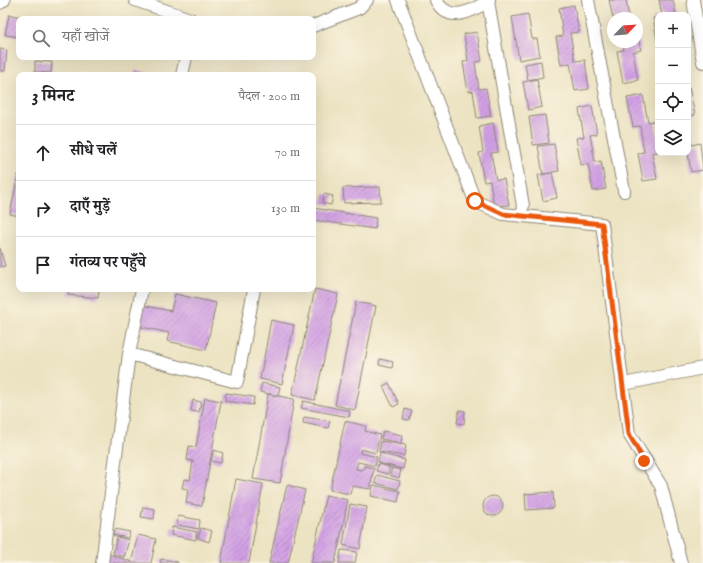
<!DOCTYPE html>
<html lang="hi">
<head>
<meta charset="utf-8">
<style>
  body { margin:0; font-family:"IM FELL English","Noto Serif Devanagari",serif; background:#f2f2f2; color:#202124 }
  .controls { position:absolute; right:12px; top:12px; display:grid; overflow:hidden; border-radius:8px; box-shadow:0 4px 16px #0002 }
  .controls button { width:36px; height:36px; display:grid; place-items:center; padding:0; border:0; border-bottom:1px solid #e0e0e0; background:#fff; color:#202124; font:20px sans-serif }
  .compass { position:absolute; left:607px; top:12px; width:36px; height:36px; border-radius:50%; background:#fff; box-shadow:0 4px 16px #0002; rotate:65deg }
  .stop { position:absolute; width:12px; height:12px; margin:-9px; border:3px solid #ea580c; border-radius:50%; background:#fff }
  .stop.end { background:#ea580c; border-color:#fff; box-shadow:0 1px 4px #0008 }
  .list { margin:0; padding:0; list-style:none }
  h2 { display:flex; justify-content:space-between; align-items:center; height:52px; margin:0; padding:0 16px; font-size:17px }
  h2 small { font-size:13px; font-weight:400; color:#757577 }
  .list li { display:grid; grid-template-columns:26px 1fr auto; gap:12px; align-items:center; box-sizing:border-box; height:56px; padding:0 16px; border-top:1px solid #e0e0e0 }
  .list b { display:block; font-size:15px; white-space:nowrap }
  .list em { font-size:13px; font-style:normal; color:#757577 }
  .icon { flex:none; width:22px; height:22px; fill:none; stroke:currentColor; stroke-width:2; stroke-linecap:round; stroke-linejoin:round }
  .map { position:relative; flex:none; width:703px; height:563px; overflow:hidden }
  .search { position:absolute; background:#fff; box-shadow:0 4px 16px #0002; left:16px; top:16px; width:300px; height:44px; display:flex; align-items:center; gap:10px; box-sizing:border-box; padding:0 14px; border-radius:8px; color:#757577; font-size:15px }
  .panel { position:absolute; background:#fff; box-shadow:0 4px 16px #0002; left:16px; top:72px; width:300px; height:220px; border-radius:8px }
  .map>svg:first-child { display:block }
  .building { fill:url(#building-hatch) }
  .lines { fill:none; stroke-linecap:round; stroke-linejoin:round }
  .minor-casing { stroke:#8c8776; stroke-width:14 }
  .minor { stroke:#fff; stroke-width:12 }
  .route { stroke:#ea580c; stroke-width:5 }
</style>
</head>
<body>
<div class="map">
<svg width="703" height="563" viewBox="0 0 703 563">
  <defs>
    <pattern id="building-hatch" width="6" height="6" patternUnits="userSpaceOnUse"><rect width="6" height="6" fill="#d2a0e5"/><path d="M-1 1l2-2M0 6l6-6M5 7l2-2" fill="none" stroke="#ab83ba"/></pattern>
  </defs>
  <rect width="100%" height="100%" fill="#fcf5e5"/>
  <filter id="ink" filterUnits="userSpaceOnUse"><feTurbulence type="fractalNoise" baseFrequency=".025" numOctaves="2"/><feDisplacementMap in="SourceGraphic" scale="8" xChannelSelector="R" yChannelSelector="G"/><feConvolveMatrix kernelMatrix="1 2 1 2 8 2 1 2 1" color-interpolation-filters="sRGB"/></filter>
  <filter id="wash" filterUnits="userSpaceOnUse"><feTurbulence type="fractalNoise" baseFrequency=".012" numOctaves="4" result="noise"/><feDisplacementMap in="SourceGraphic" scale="16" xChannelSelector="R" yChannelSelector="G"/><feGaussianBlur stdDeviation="0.9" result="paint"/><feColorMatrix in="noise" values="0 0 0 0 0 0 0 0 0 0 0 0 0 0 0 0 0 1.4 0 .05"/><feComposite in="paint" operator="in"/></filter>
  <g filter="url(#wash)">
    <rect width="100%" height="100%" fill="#ece3c2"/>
    <g id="blocks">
      <path class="building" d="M609,0H626L629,18H613Z
        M659,0H673L676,14L662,15Z
        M574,5L579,32L570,33L575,61L585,60L589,89L575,91L570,63L561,65L556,37L563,36L559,8Z
        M528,14L532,39H537L540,56L519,60L512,17Z
        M9,15L31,18L19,19V37L5,35Z
        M658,17V39L657,40L653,18Z
        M477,32L482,61L475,62L479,89L486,88L491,116L477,118L473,91L468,92L463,62L468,61L464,34Z
        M637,33L641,50L633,52L638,80L623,83L617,51L624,50L623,42H637Z
        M0,49L7,50L5,71H0Z
        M35,61L52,62L51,73L35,72Z
        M541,61L543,77L528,80L525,64Z
        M135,70L154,74L153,75H135Z
        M537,79L542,107L528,110L523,82Z
        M689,87L695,115L688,116V88Z
        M643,95L648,122L655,121L658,139V152L652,153L657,179L643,181L638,153L644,152L640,126L633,127L627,98Z
        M592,106L597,134L590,135L595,162L601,161L606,189L593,191L588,164L581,165L576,138L584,137L579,109Z
        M545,115L549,143L533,145L529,117Z
        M493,123L498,152L491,153L496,180L504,179L509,205L494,207L490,181L484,182L479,153L483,152L479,126Z
        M688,128L692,145L700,143L703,170L691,172L688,153Z
        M554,144L559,171L552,172L557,198L543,201L538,175L551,173L543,174L538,146Z
        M18,175H19V216L10,214Z
        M380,187L381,202L344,203L343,188Z
        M324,194L333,196L331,205L322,203Z
        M313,208L376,218L375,229L313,220Z
        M0,248L5,266L0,267Z
        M69,289L99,290L98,298L68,295Z
        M315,289L338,294L315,400L292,395Z
        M175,294L216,303L206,350L167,341L169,333L137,326L142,305L171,311Z
        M356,302L376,306L355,410L335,405Z
        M271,320L294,325L282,384L260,379Z
        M380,359L393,362L392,368L379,365Z
        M262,383L280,387L278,396L260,392Z
        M389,383L399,404L393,407L383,386Z
        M226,393L254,397L253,405L225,401Z
        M268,394L294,399L280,483L253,479Z
        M205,398L221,401L202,506L186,503L188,489L182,488L184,479L190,480L193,461L187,460L189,446L196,447Z
        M193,400L201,402L199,412L191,411Z
        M303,401L350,411L349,417L301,408Z
        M405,409L412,411L409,420L403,419Z
        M459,410L465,411L464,424L457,423Z
        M304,417L330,421L328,428L303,423Z
        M345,421L366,426L365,431L380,435L376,453L361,449L360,453L377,457L375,466L358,462L356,469L363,470L364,466L374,468L370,489L352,486L350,494L330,490Z
        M383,431L402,435L401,443L381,439Z
        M381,441L406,445L404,456L379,452Z
        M214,450L223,453L221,463L211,461Z
        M380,453L405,460L403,469L378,463Z
        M378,464L390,467L388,474L376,471Z
        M392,468L401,470L399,478L390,475Z
        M377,475L400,481L398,489L375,483Z
        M236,479L263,484L249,563H221Z
        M287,485L305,490L288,563H269Z
        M373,485L400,491L398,502L371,496Z
        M553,492L554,508L526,510L525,494Z
        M326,495L348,500L335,563H311Z
        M483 506a10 10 0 1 1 20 0a10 10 0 1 1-20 0Z
        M350,504L367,507L360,549L343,545Z
        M143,507L155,509L154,519L141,517Z
        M178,516L200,520L199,529L177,525Z
        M172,527L197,532L196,540L171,535Z
        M201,528L212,531L209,542L198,538Z
        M115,529L130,532L128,538L113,535Z
        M138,535L156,539L151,563H131Z
        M117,537L129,540L124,557L113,554Z
        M341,550L357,552L355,563H339Z
        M105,553L130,561V563H102Z
        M161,559L178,562V563H160Z"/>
    </g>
  </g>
  <g filter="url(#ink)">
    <use href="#blocks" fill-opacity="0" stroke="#8c8776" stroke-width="1"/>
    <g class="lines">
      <g class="minor-casing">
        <path id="minor" d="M135,0L190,19
          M398,0L475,201L503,214L602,224L629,434L661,486L681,563
          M436,0C448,24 472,12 489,0
          M588,0L624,191
          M693,0L703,62
          M488,1L523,206
          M0,3L4,0
          M313,26L359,8L367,0
          M182,75L186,57
          M129,354L237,382L254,289
          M624,384L703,368
          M102,563L129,354L142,289"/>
      </g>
      <use href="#minor" class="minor"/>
    </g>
  </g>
  <g class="lines" filter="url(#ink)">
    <path class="route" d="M475,201L503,214L602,224L629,434L644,461"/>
  </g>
</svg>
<div class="controls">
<button>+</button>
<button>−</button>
<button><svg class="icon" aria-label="locate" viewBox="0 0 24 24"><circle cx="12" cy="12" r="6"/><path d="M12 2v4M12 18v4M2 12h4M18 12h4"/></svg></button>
<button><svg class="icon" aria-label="layers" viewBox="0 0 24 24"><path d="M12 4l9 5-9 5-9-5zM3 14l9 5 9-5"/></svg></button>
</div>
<svg class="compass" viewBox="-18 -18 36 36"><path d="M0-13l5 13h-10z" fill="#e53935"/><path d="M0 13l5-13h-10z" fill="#757577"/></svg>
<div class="stop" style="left:475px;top:201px"></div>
<div class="stop end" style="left:644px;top:461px"></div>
<div class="search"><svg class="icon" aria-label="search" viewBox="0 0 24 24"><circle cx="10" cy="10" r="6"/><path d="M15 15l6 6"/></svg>यहाँ खोजें</div>
<section class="panel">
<h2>3 मिनट<small>पैदल · 200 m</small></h2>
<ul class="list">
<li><svg class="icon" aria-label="ahead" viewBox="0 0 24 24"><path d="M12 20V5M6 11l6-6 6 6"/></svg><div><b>सीधे चलें</b></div><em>70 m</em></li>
<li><svg class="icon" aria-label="right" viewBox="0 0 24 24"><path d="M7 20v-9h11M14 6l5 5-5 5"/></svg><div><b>दाएँ मुड़ें</b></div><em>130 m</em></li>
<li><svg class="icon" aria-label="arrive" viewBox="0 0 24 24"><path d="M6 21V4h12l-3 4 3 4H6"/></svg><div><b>गंतव्य पर पहुँचे</b></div></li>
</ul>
</section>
</div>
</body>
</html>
